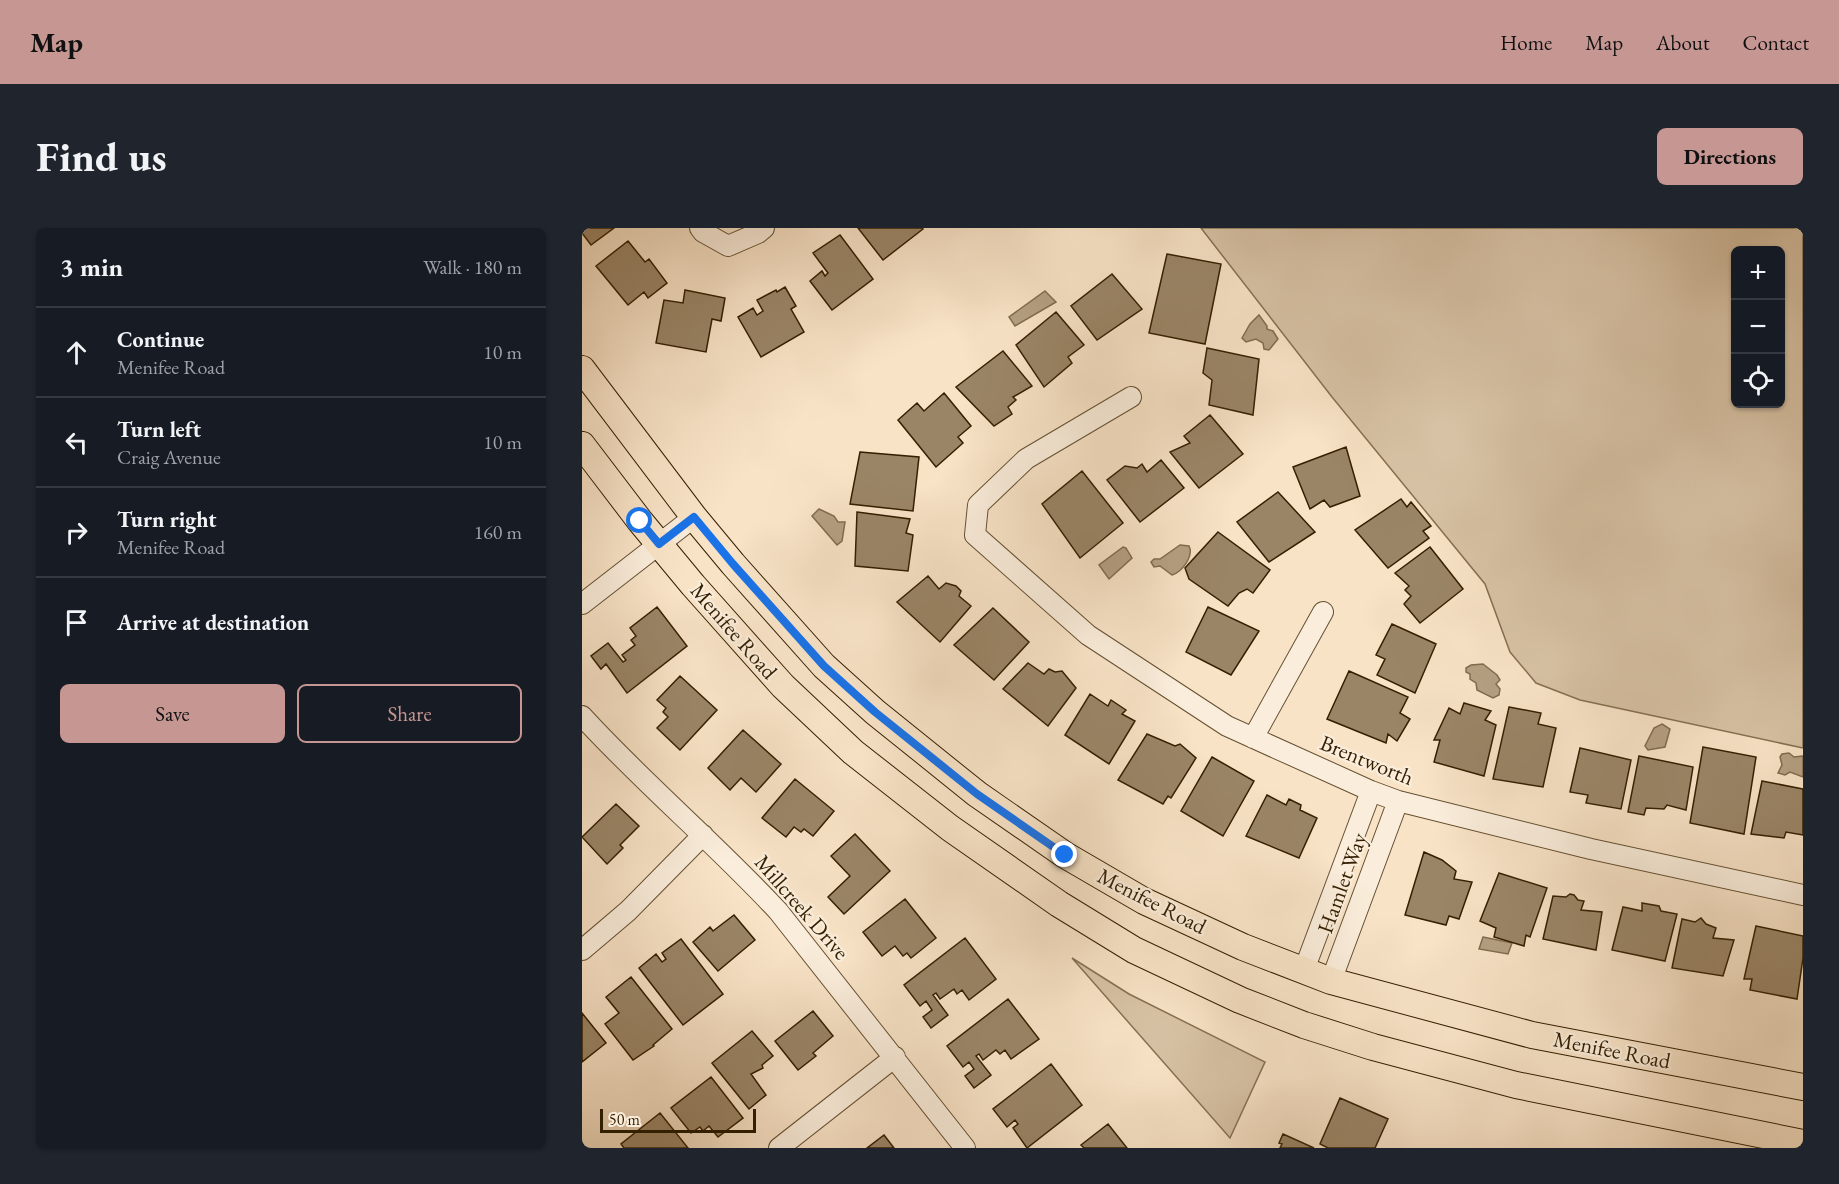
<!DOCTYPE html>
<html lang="en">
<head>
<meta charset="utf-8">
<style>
  body { margin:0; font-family:"EB Garamond",serif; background:#20242c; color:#f1f3f6 }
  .controls { position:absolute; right:18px; top:18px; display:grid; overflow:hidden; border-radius:9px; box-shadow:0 2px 4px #0004 }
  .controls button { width:54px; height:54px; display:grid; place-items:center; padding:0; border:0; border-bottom:2px solid #363941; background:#171b24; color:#f1f3f6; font:30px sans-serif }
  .scale { position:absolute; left:18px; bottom:15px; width:156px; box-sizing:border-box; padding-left:6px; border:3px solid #341f00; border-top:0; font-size:16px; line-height:21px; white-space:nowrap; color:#341f00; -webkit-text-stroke:4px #faeddb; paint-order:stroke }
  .stop { position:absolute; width:18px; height:18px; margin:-14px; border:4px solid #1a73e8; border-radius:50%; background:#fff }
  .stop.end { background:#1a73e8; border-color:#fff; box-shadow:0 2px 6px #0008 }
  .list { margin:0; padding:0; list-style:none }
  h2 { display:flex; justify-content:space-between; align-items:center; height:78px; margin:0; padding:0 24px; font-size:26px }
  h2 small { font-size:20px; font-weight:400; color:#9ea1a6 }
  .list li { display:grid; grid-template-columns:39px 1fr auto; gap:18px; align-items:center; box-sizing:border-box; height:90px; padding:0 24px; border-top:2px solid #363941 }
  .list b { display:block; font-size:22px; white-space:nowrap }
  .list p { margin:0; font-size:20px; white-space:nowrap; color:#9ea1a6 }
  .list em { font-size:20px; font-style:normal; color:#9ea1a6 }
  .actions { display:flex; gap:12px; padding:18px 24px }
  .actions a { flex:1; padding:14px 0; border:2px solid #c59692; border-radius:9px; text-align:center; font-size:21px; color:#c59692 }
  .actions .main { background:#c59692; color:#111 }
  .icon { flex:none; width:33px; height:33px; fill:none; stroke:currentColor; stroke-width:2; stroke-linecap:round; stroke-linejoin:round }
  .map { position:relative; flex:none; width:1221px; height:920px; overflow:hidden; border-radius:9px }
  header { display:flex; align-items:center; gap:36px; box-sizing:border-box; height:84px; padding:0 30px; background:#c59692; color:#111 }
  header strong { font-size:28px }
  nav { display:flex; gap:33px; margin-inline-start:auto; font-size:21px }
  .intro { display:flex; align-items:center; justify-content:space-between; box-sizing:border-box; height:144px; padding:0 36px }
  h1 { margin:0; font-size:42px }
  .button { padding:15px 27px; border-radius:9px; background:#c59692; color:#111; font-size:21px; font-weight:700 }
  main { display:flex; gap:36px; padding:0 36px }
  aside { flex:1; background:#171b24; border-radius:9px; box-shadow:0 2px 4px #0004 }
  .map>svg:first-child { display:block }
  .green { fill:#d7c2a5; stroke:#867052; stroke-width:1.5; fill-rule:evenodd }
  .water { fill:#b5a083; stroke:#816c4f; stroke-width:1.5 }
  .building { fill:#9a8567; stroke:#341f00; stroke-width:1.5 }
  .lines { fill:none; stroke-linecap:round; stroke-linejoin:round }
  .minor-casing { stroke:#655032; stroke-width:22 }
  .major-casing { stroke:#341f00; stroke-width:28 }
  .minor { stroke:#faeddb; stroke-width:20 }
  .major { stroke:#f8e3c7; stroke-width:26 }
  .route { stroke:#1a73e8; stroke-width:8 }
  .labels { text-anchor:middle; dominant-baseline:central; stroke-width:4.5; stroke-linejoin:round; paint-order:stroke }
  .street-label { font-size:22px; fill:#341f00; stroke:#faeddb }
</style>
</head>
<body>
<header>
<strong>Map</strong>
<nav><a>Home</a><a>Map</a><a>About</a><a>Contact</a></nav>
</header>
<div class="intro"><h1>Find us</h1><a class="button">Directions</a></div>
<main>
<aside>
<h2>3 min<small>Walk · 180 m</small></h2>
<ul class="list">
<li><svg class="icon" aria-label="ahead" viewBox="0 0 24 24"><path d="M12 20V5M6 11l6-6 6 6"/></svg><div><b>Continue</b><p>Menifee Road</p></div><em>10 m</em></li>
<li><svg class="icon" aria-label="left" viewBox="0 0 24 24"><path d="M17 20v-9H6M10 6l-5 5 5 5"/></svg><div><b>Turn left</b><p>Craig Avenue</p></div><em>10 m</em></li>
<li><svg class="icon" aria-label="right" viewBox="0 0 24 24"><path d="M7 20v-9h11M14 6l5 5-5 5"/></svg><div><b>Turn right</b><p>Menifee Road</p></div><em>160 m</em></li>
<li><svg class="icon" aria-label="arrive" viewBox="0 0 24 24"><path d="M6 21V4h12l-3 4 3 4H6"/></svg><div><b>Arrive at destination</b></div></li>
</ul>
<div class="actions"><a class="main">Save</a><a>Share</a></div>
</aside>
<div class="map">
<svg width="1221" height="920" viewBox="0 0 1221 920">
  <rect width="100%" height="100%" fill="#f8e3c7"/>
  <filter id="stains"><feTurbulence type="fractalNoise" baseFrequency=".00333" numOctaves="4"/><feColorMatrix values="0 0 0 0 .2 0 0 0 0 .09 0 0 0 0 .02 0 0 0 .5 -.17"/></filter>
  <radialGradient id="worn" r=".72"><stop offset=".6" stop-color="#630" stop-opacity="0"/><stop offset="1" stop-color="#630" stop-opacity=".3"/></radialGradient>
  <path class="green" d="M619,0H1221V520L998,472L954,455L928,424L903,356L750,169ZM1198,22V176H1154V22Z
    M490,730L547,766L683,834L648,910Z"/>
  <path class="water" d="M463,63L474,74L433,98L427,89Z
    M677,87L685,98V101L691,103L696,111L687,122L682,121L681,115L674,111L664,114L660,110L668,96Z
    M237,281L252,288L256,294H263L260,313L255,317L230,288Z
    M598,317L607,318C612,328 600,344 590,347L578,338L572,339L569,334L572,331H578Z
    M541,319L544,320L550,330L527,351L517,337Z
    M901,436L915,447L918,452L914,456L918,461L917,467L911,470L895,462L894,455L888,451V446L884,444V440L889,437Z
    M1080,496L1088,501L1083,519L1066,522L1063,518L1072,500Z
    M1207,525L1212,529L1221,528V549L1208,544L1203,547L1196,545L1200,537L1198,529L1200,526Z
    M901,709L930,715L926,726L897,721Z"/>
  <path class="building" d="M0,0H32L9,17L0,5Z
    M276,0H340L341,1L301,32Z
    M258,7L291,51L250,82L228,53L240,43L243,48L246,45L231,25Z
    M46,13L63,34L67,31L85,55L66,70L62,64L46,77L14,38Z
    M585,26L639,36L623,116L567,105Z
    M530,46L560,81L515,112L489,78Z
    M203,59L214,78L209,81L222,104L179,129L156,89L171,80L175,87L181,83L175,72L194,62L195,64Z
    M103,62L143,70L139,93L130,91L124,124L74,115L82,72L101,75Z
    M474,84L502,117L486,129L490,135L462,159L434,117Z
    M625,120L677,131L671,187L627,177L630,152L621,145Z
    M421,123L450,158L431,169L434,172L426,179L430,186L412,198L374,159Z
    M362,165L389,198L376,209L381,215L354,239L316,192L335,175L342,183Z
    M628,187L661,226L617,260L588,224L608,215L602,208Z
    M764,219L778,268L748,279L742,272L728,281L711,239Z
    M278,224L337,229L331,283L268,276Z
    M579,232L602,260L558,294L525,252L543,238L555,240L560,236L565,244Z
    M500,243L541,295L498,330L460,276Z
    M696,264L733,304L687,334L655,294Z
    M819,271L825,279L829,274L849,298L841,303L847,310L806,340L773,302Z
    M275,284L328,291L324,305L331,307L326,343L273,338Z
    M636,304L688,342L671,365L665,361L657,365L646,378L607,351L603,340Z
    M848,319L881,361L838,395L822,376L829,368L823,362L827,358L813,345Z
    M346,348L357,361L364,355L374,358L379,363L377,368L389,378L358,414L315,374Z
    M75,379L105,418L45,465L24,436L19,441L9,428L26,415L41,434L44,432L40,427L53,417L49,412L54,408L48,400Z
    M626,379L677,403L649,447L604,424Z
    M411,380L447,414L412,452L372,417Z
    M810,396L854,416L833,465L795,447L803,431L794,427Z
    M446,435L462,446L467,441L473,444L480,443L494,460L466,498L421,461Z
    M767,443L826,469L818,485L828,491L815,513L806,506L804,515L745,491Z
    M98,448L135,482L98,522L75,500L86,489L81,484L84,480L75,472Z
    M508,466L526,478L529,472L544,482L540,486L553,493L527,536L483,507Z
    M882,475L909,483L903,492L914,497L902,548L852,534L858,512H852L867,480L878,486Z
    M927,479L959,485L956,496L974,500L961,559L911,551Z
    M161,502L199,536L174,564L159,550L148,562L126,540Z
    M565,506L593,518L598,516L614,530L589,570L586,568L581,576L536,552Z
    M1121,519L1174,529L1162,606L1108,595Z
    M998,520L1049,532L1039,581L1004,575L1006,567L988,564Z
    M1057,528L1111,539L1104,582L1085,577L1082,581L1064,580L1062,587L1046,584Z
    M630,529L672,553L641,608L599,583Z
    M213,551L252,583L231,608L222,601L219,604L212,599L204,609L180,590Z
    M1180,553L1221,561V607L1204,604L1202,610L1169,606Z
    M685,567L704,577L707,571L719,577L718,582L735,590L717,630L664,608Z
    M34,576L57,598L38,617L41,620L25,636L0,609Z
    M273,606L308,643L262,686L246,669L268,648L249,628Z
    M842,624L860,632L874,643L872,651L890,654L877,691L867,688L864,697L823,687Z
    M917,645L965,660L948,709L944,707L942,718L912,709L914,700L898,693Z
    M988,666L992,667L996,672L1002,673L999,682L1020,684L1014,722L961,711L971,668L984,669Z
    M323,671L354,710L329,730L325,725L321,728L313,718L300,728L281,704Z
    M1060,675L1077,678L1079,683L1095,686L1083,733L1030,722L1041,679L1060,683Z
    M152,687L173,712L136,743L111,714L128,699L131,703Z
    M1119,690L1124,696L1134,700L1131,710L1152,712L1141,748L1090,740L1100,691L1113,694Z
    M1174,698L1221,708V730L1215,771L1168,762L1170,751H1162Z
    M383,710L414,751L387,772L380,762L375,766L372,761L358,771L354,765L351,767L366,787L349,800L341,789L350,782L344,773L338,778L322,757Z
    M99,711L141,766L101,797L57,740L74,726L80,734L84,731L80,725Z
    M49,749L90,801L71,817L72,818L51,832L23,796L37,785L24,769Z
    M426,771L457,811L429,831L423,822L418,826L414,822L401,832L397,826L394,828L409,847L392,860L383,848L392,841L387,834L381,839L365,818Z
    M231,783L251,808L231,825L234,828L216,842L193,813Z
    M0,785L24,815L0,834Z
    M170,803L191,828L180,837L181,840L169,846L184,867L167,881L130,835Z
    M469,836L500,877L445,920L431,900L436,896L433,892L425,899L411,881Z
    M129,849L161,890L136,909L127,898L121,903L118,899L109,905L89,880Z
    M758,870L806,891L793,920H746L738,916Z
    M78,885L106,920H42L39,916Z
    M526,896L545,920H502L499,917Z
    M701,906L732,920H698L700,916L697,915Z
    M302,907L312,920H285Z"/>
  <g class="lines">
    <g class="minor-casing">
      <path id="minor" d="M118,0L121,4L146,18L176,5L182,0
        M549,169L444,231L396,277L393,307L506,407L645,498L789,563L816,573L1009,621L1221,667
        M0,376L112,289
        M0,488C62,556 133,615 196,683L383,920
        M671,510L741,384
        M0,722L46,683L121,607
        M722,742L789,563
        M749,753L816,573
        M197,920L313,829"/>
    </g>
    <g class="major-casing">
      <path id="major" d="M0,141L112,289L151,336L242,438L293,484L395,566L483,627L562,673L661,719L749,753L950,807L1221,859
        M0,217L58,293L111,357L201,458L271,524L368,600L477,676L552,722L658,772L722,797L791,819L934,857L1221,915"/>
    </g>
    <use href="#minor" class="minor"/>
    <use href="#major" class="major"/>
  </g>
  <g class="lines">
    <path class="route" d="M58,293L77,316L112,289L151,336L242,438L293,484L395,566L483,627"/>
  </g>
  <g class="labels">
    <g class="street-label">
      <text transform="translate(152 403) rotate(49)">Menifee Road</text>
      <text transform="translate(785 532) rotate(22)">Brentworth</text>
      <text transform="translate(760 655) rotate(-70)">Hamlet Way</text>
      <text transform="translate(570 673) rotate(27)">Menifee Road</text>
      <text transform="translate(220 679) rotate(49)">Millcreek Drive</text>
      <text transform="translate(1030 822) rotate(11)">Menifee Road</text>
    </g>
  </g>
  <rect width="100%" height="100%" filter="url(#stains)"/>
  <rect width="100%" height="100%" fill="url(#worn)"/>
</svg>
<div class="controls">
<button>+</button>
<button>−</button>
<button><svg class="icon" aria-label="locate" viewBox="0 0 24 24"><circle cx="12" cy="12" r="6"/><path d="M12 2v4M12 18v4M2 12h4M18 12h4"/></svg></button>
</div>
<div class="scale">50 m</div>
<div class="stop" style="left:58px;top:293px"></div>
<div class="stop end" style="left:483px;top:627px"></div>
</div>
</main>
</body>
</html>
